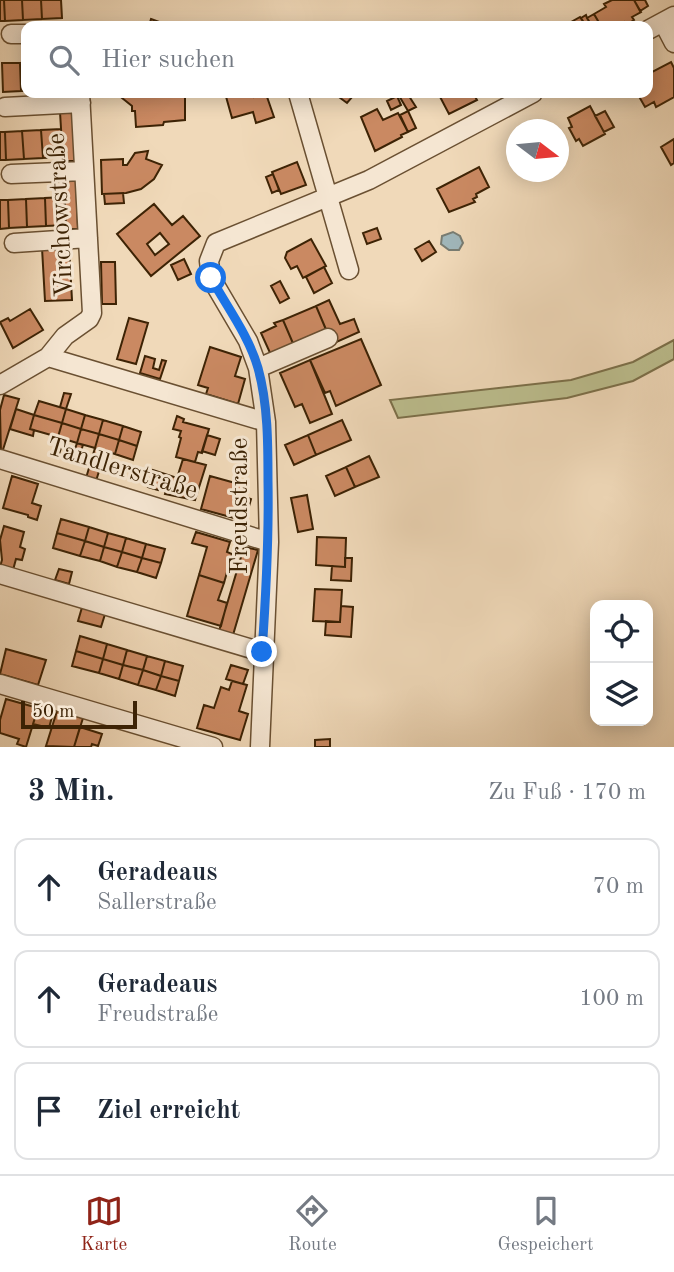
<!DOCTYPE html>
<html lang="de">
<head>
<meta charset="utf-8">
<style>
  body { margin:0; font-family:"Old Standard TT",serif; background:#f2f2f3; color:#1f2937 }
  .controls { position:absolute; right:21px; bottom:21px; display:grid; overflow:hidden; border-radius:14px; box-shadow:0 4px 18px #0003 }
  .controls button { width:63px; height:63px; display:grid; place-items:center; padding:0; border:0; border-bottom:2px solid #e0e1e3; background:#fff; color:#1f2937; font:35px sans-serif }
  .compass { position:absolute; left:506px; top:119px; width:63px; height:63px; border-radius:50%; background:#fff; box-shadow:0 4px 18px #0003; rotate:106deg }
  .scale { position:absolute; left:21px; bottom:18px; width:116px; box-sizing:border-box; padding-left:7px; border:4px solid #3d2305; border-top:0; font-size:19px; line-height:24px; white-space:nowrap; color:#3d2305; -webkit-text-stroke:5px #f5e6d2; paint-order:stroke }
  .stop { position:absolute; width:21px; height:21px; margin:-16px; border:5px solid #1a73e8; border-radius:50%; background:#fff }
  .stop.end { background:#1a73e8; border-color:#fff; box-shadow:0 2px 7px #0008 }
  .list { margin:0; padding:0; list-style:none }
  h2 { display:flex; justify-content:space-between; align-items:center; height:91px; margin:0; padding:0 28px; font-size:30px }
  h2 small { font-size:23px; font-weight:400; color:#747a83 }
  .list li { display:grid; grid-template-columns:46px 1fr auto; gap:21px; align-items:center; box-sizing:border-box; height:98px; margin:0 14px 14px; padding:0 14px; border:2px solid #e0e1e3; border-radius:14px }
  .list b { display:block; font-size:26px; white-space:nowrap }
  .list p { margin:0; font-size:23px; white-space:nowrap; color:#747a83 }
  .list em { font-size:23px; font-style:normal; color:#747a83 }
  .icon { flex:none; width:38px; height:38px; fill:none; stroke:currentColor; stroke-width:2; stroke-linecap:round; stroke-linejoin:round }
  .map { position:relative; flex:none; width:674px; height:747px; overflow:hidden }
  .search { position:absolute; background:#fff; box-shadow:0 4px 18px #0003; left:21px; right:21px; top:21px; height:77px; display:flex; align-items:center; gap:18px; box-sizing:border-box; padding:0 24px; border-radius:14px; color:#747a83; font-size:26px }
  .sheet { height:427px; background:#fff }
  nav { display:flex; justify-content:space-around; align-items:center; box-sizing:border-box; height:98px; border-top:2px solid #e0e1e3; background:#fff; font-size:19px; color:#747a83 }
  nav a { display:grid; justify-items:center; gap:4px }
  nav .on { color:#8f2418 }
  .map>svg:first-child { display:block }
  .green { fill:#bcbe8e; stroke:#7c704a; stroke-width:2 }
  .water { fill:#a0b7bb; stroke:#787c72; stroke-width:2 }
  .building { fill:#ca8962; stroke:#3d2305; stroke-width:2; fill-rule:evenodd }
  .lines { fill:none; stroke-linecap:round; stroke-linejoin:round }
  .minor-casing { stroke:#6a5032; stroke-width:21 }
  .minor { stroke:#f5e6d2; stroke-width:18 }
  .route { stroke:#1a73e8; stroke-width:9 }
  .labels { text-anchor:middle; dominant-baseline:central; stroke-width:6; stroke-linejoin:round; paint-order:stroke }
  .street-label { font-size:26px; fill:#3d2305; stroke:#f5e6d2 }
</style>
</head>
<body>
<div class="map">
<svg width="674" height="747" viewBox="0 0 674 747">
  <rect width="100%" height="100%" fill="#f0d9b9"/>
  <filter id="stains"><feTurbulence type="fractalNoise" baseFrequency=".00286" numOctaves="4"/><feColorMatrix values="0 0 0 0 .2 0 0 0 0 .09 0 0 0 0 .02 0 0 0 .5 -.17"/></filter>
  <radialGradient id="worn" r=".72"><stop offset=".6" stop-color="#630" stop-opacity="0"/><stop offset="1" stop-color="#630" stop-opacity=".3"/></radialGradient>
  <path class="green" d="M674,340V359L633,381L567,398L398,418L390,400L571,380L633,362Z"/>
  <path class="water" d="M453,232L460,236L463,243L459,250H449L441,244L442,236Z"/>
  <path class="building" d="M0,0H4L5,21H0Z
    M4,0H22L23,20L5,21Z
    M22,0H41L42,19L23,20Z
    M41,0H61L62,18L42,19Z
    M612,0H634L641,12L632,17L634,20L626,25L624,22L616,26H601L594,14L606,7L604,4Z
    M634,0H645L648,6L640,11Z
    M594,14L601,26H592L587,18Z
    M586,15L587,18L592,26H586L581,18Z
    M580,17L586,26H564Z
    M151,19L170,26H149Z
    M26,62V91H21L20,63Z
    M671,62L674,68V97L656,107L654,102L645,107L637,93H648V74Z
    M2,63H20L21,91L3,92Z
    M127,93H161L164,96L168,93H185V120L164,122L163,125L136,127L135,111H132V106L122,98Z
    M225,93H252L254,97L266,94L274,117L256,123L253,112L232,118Z
    M342,93H349L353,96L347,103L339,97Z
    M399,93H407L416,107L408,111L398,94Z
    M438,93H473L477,100L449,114Z
    M397,96L401,105L391,110L387,101Z
    M590,106L605,134L583,146L579,139L576,141L569,128L572,127L568,118Z
    M377,109L383,120L398,113L408,132L401,135L402,137L375,151L361,117Z
    M73,111L75,161H63L60,112Z
    M408,111L416,128L408,132L400,115Z
    M605,111L614,127L604,132L595,116Z
    M61,129L63,157L43,158L41,130Z
    M41,130L43,158L24,159L22,131Z
    M22,131L24,159L6,160L5,132Z
    M0,132H5L6,160H0Z
    M674,139V163L671,165L661,147Z
    M148,151L146,159L162,165L154,179L141,189L126,193L102,194L101,160L123,159V165H127L135,153Z
    M297,162L306,185L281,194L272,172Z
    M479,167L489,187L476,194L477,197L473,199L475,202L449,212L437,189Z
    M273,174L279,190L272,193L266,177Z
    M76,179L78,229H66L64,180Z
    M123,193L124,203L105,204L104,194Z
    M64,197L66,225L46,226L45,198Z
    M45,198L46,226L27,227L26,199Z
    M26,199L27,227L9,228L8,200Z
    M0,200H8L9,228L0,229Z
    M154,204L172,225L183,216L200,236L151,276L117,234ZM160,233L169,244L155,255L147,244Z
    M377,228L381,239L367,244L363,233Z
    M311,239L326,266L303,278L297,266L291,269L285,258L287,252Z
    M429,241L436,252L422,261L415,249Z
    M69,246L72,300L45,301L42,248Z
    M184,259L191,274L178,280L171,265Z
    M101,262H115L116,304H102Z
    M324,267L332,283L314,293L306,277Z
    M280,281L289,298L280,303L271,286Z
    M329,300L340,324L354,319L359,332L332,344L316,306Z
    M316,306L328,334L295,348L283,320Z
    M30,309L43,330L13,348L0,322L8,318L10,321Z
    M129,318L148,323L136,364L117,359Z
    M283,320L295,348L271,355L261,333L276,326L274,323Z
    M361,339L381,385L336,406L330,391L325,393L310,360Z
    M210,347L241,357L235,376L245,379L238,404L206,394L208,388L198,385Z
    M145,356L155,359L153,368L159,370L162,360L166,361L160,379L140,373Z
    M310,360L332,414L310,423L302,404L295,407L280,373Z
    M64,393L71,394L66,409L60,407Z
    M4,395L19,399L1,456L0,410Z
    M39,401L66,409L62,423L34,415Z
    M16,409L34,415L30,429L34,430L33,436L10,429Z
    M66,409L85,415L81,429L62,423Z
    M34,415L62,423L58,437L30,429Z
    M85,415L103,420L99,434L81,429Z
    M177,416L184,419L183,422L209,429L202,453L198,452L195,462L176,457L181,438L179,437L181,431L173,429Z
    M103,420L123,426L119,440L99,434Z
    M342,420L351,440L316,455L308,435Z
    M62,423L81,429L77,443L58,437Z
    M123,426L141,432L137,446L119,440Z
    M81,429L99,434L95,448L77,443Z
    M99,434L119,440L115,454L95,448Z
    M207,435L220,439L215,455L202,451Z
    M308,435L316,455L294,465L285,445Z
    M58,437L64,439L59,454L53,453Z
    M119,440L137,446L133,460L115,454Z
    M77,443L83,445L78,460L72,458Z
    M95,448L101,450L96,467L100,468L96,481L86,478Z
    M369,456L379,477L355,487L346,467Z
    M183,459L206,465L195,500L165,494L167,487L160,485L158,490L148,487L153,470L177,478Z
    M346,467L355,487L335,496L326,476Z
    M12,476L38,484L32,503L41,506L37,520L28,517V515L3,508Z
    M210,476L246,486L243,496L251,499L245,521L201,509Z
    M307,495L313,529L298,532L291,498Z
    M61,519L89,527L85,541L57,533Z
    M4,526L24,532L20,547L25,549L22,560L16,559L13,570L0,567L2,560L0,540Z
    M89,527L108,533L104,547L85,541Z
    M196,532L230,542L227,552L232,554L224,583L199,575L207,547L192,543Z
    M57,533L85,541L80,556L53,548Z
    M108,533L126,538L122,552L104,547Z
    M317,537L346,538L345,567L316,565Z
    M126,538L146,544L142,558L122,552Z
    M85,541L104,547L100,561L80,556Z
    M146,544L165,549L161,563L142,558Z
    M104,547L122,552L117,567L100,561Z
    M244,547L258,550L233,635L219,631Z
    M122,552L142,558L137,572L117,567Z
    M142,558L161,563L156,578L137,572Z
    M345,558H352L351,581L331,580L332,566L345,567Z
    M59,569L72,572L69,584L55,580Z
    M199,575L224,583L218,600L227,603L221,626L187,616Z
    M315,589L342,590L340,622L313,621Z
    M83,604L106,611L101,627L78,621Z
    M341,606L353,607L351,637L325,635L326,621L340,622Z
    M80,636L107,644L103,659L76,651Z
    M107,644L127,650L123,665L103,659Z
    M6,649L46,660L38,685L0,674Z
    M127,650L147,656L143,670L123,665Z
    M76,651L103,659L99,673L72,666Z
    M147,656L165,661L161,676L143,670Z
    M103,659L123,665L119,679L99,673Z
    M165,661L183,666L179,681L161,676Z
    M123,665L143,670L138,685L119,679Z
    M231,665L248,670L243,684L226,679Z
    M143,670L161,676L156,690L138,685Z
    M161,676L179,681L175,696L156,690Z
    M232,681L247,685L239,711L248,714L240,740L197,728L204,705L214,708L221,687L229,690Z
    M6,699L38,708L26,747L17,744L19,739L0,733V720Z
    M38,708L53,713L49,728L33,724Z
    M57,711L83,718L74,747L46,746Z
    M80,727L102,734L98,746L92,744L91,747H74Z
    M330,739V747H315V740Z"/>
  <g class="lines">
    <g class="minor-casing">
      <path id="minor" d="M663,22L674,43
        M648,30L674,16
        M11,34H26
        M298,93L349,270
        M5,107L81,103
        M11,174L84,171
        M14,243L88,238
        M48,357L65,336L89,319L92,313L80,93
        M258,368L328,338
        M0,385L48,357L266,422L269,542L260,747
        M266,422L258,368L248,341L211,278L209,261L216,243L369,180L533,93
        M0,459L269,542
        M0,574L262,652
        M0,684L213,747"/>
    </g>
    <use href="#minor" class="minor"/>
  </g>
  <g class="lines">
    <path class="route" d="M211,278C227,307 249,336 258,368C268,404 268,444 268,481C269,538 266,595 262,652"/>
  </g>
  <g class="labels">
    <g class="street-label">
      <text transform="translate(61 215) rotate(-93)">Virchowstraße</text>
      <text transform="translate(122 469) rotate(17)">Tandlerstraße</text>
      <text transform="translate(240 506) rotate(-90)">Freudstraße</text>
    </g>
  </g>
  <rect width="100%" height="100%" filter="url(#stains)"/>
  <rect width="100%" height="100%" fill="url(#worn)"/>
</svg>
<div class="controls">
<button><svg class="icon" aria-label="locate" viewBox="0 0 24 24"><circle cx="12" cy="12" r="6"/><path d="M12 2v4M12 18v4M2 12h4M18 12h4"/></svg></button>
<button><svg class="icon" aria-label="layers" viewBox="0 0 24 24"><path d="M12 4l9 5-9 5-9-5zM3 14l9 5 9-5"/></svg></button>
</div>
<svg class="compass" viewBox="-18 -18 36 36"><path d="M0-13l5 13h-10z" fill="#e53935"/><path d="M0 13l5-13h-10z" fill="#747a83"/></svg>
<div class="scale">50 m</div>
<div class="stop" style="left:211px;top:278px"></div>
<div class="stop end" style="left:262px;top:652px"></div>
<div class="search"><svg class="icon" aria-label="search" viewBox="0 0 24 24"><circle cx="10" cy="10" r="6"/><path d="M15 15l6 6"/></svg>Hier suchen</div>
</div>
<section class="sheet">
<h2>3 Min.<small>Zu Fuß · 170 m</small></h2>
<ul class="list">
<li><svg class="icon" aria-label="ahead" viewBox="0 0 24 24"><path d="M12 20V5M6 11l6-6 6 6"/></svg><div><b>Geradeaus</b><p>Sallerstraße</p></div><em>70 m</em></li>
<li><svg class="icon" aria-label="ahead" viewBox="0 0 24 24"><path d="M12 20V5M6 11l6-6 6 6"/></svg><div><b>Geradeaus</b><p>Freudstraße</p></div><em>100 m</em></li>
<li><svg class="icon" aria-label="arrive" viewBox="0 0 24 24"><path d="M6 21V4h12l-3 4 3 4H6"/></svg><div><b>Ziel erreicht</b></div></li>
</ul>
</section>
<nav>
<a class="on"><svg class="icon" aria-label="map" viewBox="0 0 24 24"><path d="M3 6l6-2 6 2 6-2v14l-6 2-6-2-6 2zM9 4v14M15 6v14"/></svg>Karte</a>
<a><svg class="icon" aria-label="directions" viewBox="0 0 24 24"><path d="M12 3l9 9-9 9-9-9zM9 14v-3h6M13 9l2 2-2 2"/></svg>Route</a>
<a><svg class="icon" aria-label="saved" viewBox="0 0 24 24"><path d="M7 4h10v16l-5-4-5 4z"/></svg>Gespeichert</a>
</nav>
</body>
</html>
